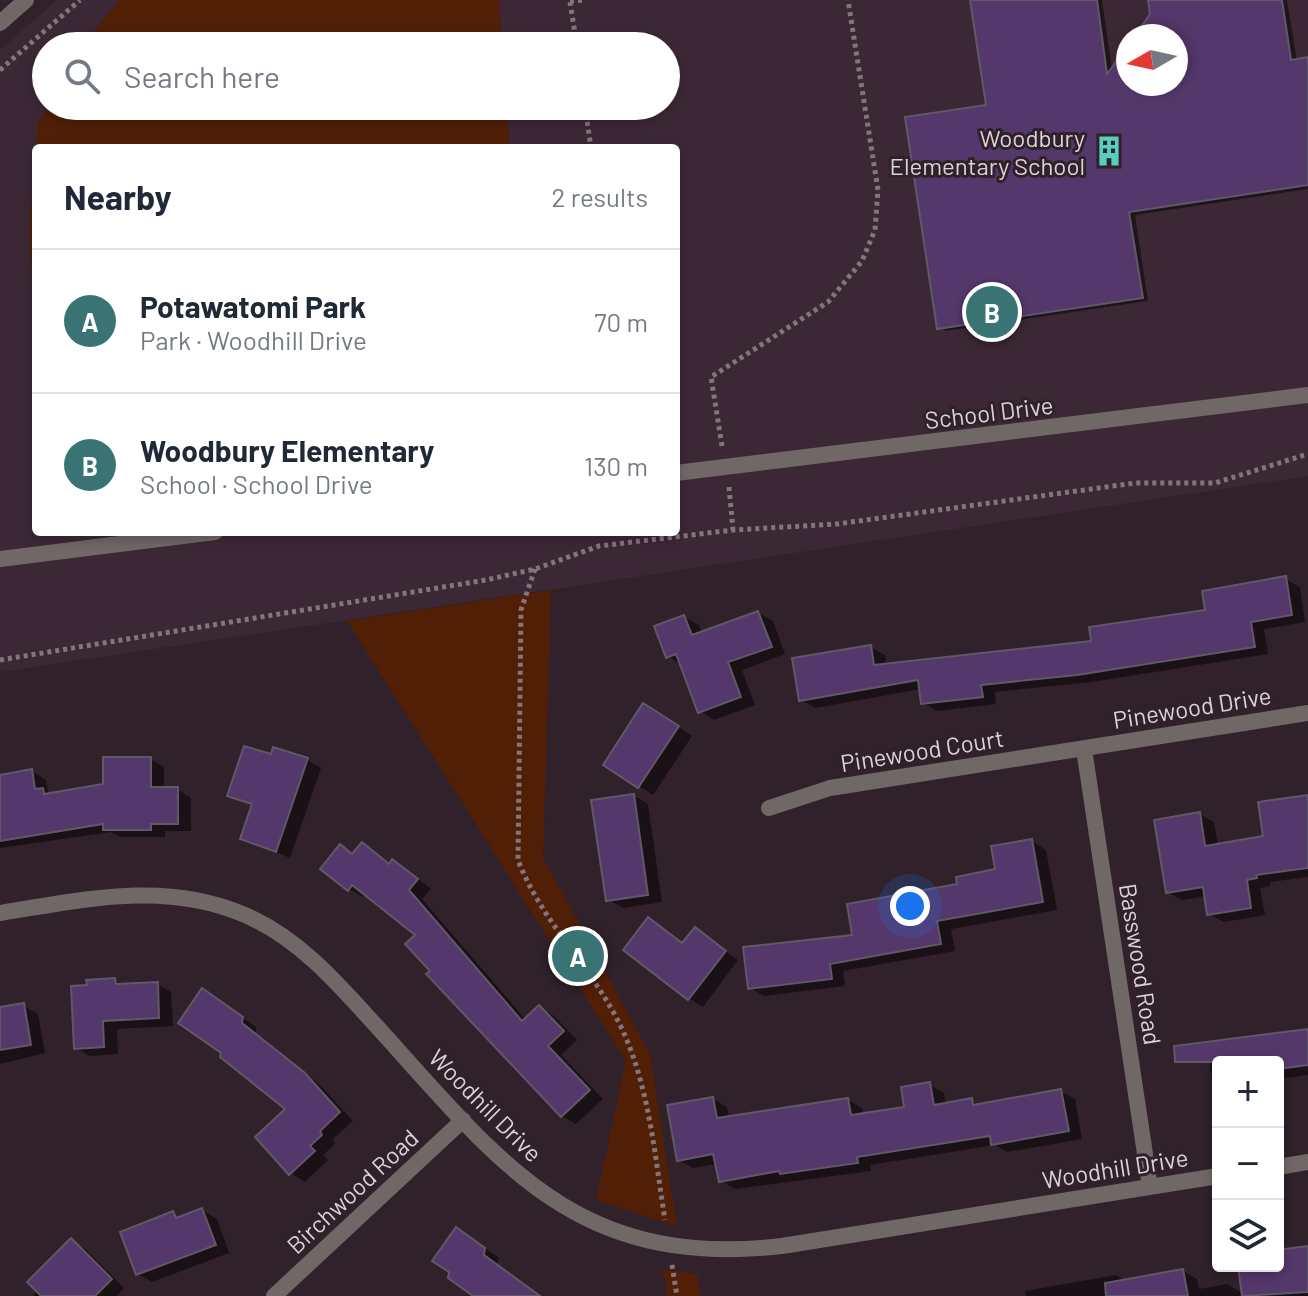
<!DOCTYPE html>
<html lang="en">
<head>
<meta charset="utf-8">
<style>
  body { margin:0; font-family:Barlow,sans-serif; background:#f6f6f7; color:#1f2937 }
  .controls { position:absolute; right:24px; bottom:24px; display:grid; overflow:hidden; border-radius:8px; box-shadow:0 4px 12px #0003 }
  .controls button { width:72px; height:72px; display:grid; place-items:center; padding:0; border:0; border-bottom:2px solid #e0e1e3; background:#fff; color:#1f2937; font:40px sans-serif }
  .compass { position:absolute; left:1116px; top:24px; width:72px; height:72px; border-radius:50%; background:#fff; box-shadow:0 4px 12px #0003; rotate:261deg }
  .you { position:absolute; left:910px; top:906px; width:28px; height:28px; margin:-20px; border:6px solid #fff; border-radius:50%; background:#1a73e8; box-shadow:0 0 0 12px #1a73e833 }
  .badge { display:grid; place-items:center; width:52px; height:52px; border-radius:50%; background:#397374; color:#fff; font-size:26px; font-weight:700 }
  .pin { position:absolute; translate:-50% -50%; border:4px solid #fff; box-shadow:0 2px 8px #0006 }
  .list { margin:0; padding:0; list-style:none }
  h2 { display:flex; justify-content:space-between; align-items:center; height:104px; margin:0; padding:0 32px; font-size:34px }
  h2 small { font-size:26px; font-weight:400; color:#747a83 }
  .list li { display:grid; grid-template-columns:52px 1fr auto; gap:24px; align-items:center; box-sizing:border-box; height:144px; padding:0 32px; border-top:2px solid #e0e1e3 }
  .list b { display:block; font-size:30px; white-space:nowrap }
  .list p { margin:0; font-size:26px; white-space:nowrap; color:#747a83 }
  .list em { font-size:26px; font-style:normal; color:#747a83 }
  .icon { flex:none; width:44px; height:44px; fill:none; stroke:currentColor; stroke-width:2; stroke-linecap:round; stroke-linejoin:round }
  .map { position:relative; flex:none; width:1308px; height:1296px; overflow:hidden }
  .search { position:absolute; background:#fff; box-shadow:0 4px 12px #0003; left:32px; top:32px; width:648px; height:88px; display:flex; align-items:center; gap:20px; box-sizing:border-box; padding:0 28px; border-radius:44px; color:#747a83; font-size:30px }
  .panel { position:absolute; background:#fff; box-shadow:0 4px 12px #0003; left:32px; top:144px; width:648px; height:392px; border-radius:8px }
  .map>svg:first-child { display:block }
  .built { fill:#3c2835; fill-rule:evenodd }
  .green { fill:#511f06 }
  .shadow { fill:#0007 }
  .building { fill:#55386b; stroke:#605767; stroke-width:2 }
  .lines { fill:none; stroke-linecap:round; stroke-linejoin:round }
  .path { stroke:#82757d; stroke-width:5; stroke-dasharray:4 4; stroke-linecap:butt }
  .minor { stroke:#706767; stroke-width:16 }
  .tertiary { stroke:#706767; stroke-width:16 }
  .labels { text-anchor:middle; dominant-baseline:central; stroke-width:6; stroke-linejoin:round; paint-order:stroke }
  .poi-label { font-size:24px; fill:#dcd2d9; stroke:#30212a; text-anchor:end }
  .street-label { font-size:24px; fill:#dcd2d9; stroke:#30212a }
</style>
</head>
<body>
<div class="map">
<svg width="1308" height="1296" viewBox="0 0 1308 1296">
  <rect width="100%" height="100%" fill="#30212a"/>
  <path class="built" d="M57,0H1308V476L0,672V50ZM1128,36H1176V84H1128ZM46,46H666V106H46ZM36,148H676V532H36Z"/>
  <path class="green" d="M120,0H499L503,46H81Z
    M48,106H507L510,148H36L38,124Z
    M36,151V335L29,229Z
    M551,590L543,858L650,1054L677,1226L596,1200L626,1061L347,621Z
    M663,1269L697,1274L701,1296H667Z"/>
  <path class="shadow" d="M972,0H1102L1112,70L1128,49V84H1176V36H1137L1153,15L1150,0H1287L1297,61L1308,59V189L1135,215L1148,301L946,331L939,327L988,107Z
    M1285,579L1300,587L1305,622L1264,629L1268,654L1092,682L995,692L996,704L937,711L923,703L921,689L815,708L801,700L870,647L885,655L886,665L1094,643L1208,611Z
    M758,613L773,621L785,654L742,670L755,705L714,720L700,711L682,665L668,656L684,617L699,625L702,633Z
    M658,713L692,736L653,795L639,786Z
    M150,759L164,767V789H177L191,798V831H165V837H120L111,832L0,848V777L32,771L46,780L48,792L52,794L105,785Z
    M307,760L321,768L290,858L242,838L253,806L230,795Z
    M634,796L648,804L662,902L623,908L608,899Z
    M1308,798V877L1270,882V886L1260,888L1265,915L1224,922L1209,914L1206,896L1182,900L1168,892L1199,814L1214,822L1218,846L1266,838Z
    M1032,841L1046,850L1057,910L951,929L955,951L843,971L845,986L764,996L750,988L959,886L998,871Z
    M362,845L391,864L393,862L407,870L431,889L422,899L526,1020L540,1007L554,1016L577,1040L561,1055L603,1099L576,1124L562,1116L432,971L418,935L366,894L363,897L349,889L341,846L354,854Z
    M649,920L684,944L695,929L738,960L703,1007L689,998Z
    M115,980L124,986L157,984L171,992L173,1026L117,1029L118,1054L90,1056L76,1048Z
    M217,999L256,1027V1033L319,1084L353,1121L333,1139L335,1144L323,1155L328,1160L305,1182L291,1173L288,1109Z
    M24,1006L38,1014L45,1053L0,1064V1009Z
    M1308,1028V1075L1278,1079V1062H1218V1105L1215,1104L1207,1044Z
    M930,1085L944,1093L946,1105L971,1101L980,1106L1060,1091L1075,1099L1082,1139L1007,1152L995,1145L870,1165L871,1171L735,1189L721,1181L717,1164L693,1168L679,1160L713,1099L727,1107L729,1119L848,1100L862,1108L863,1115L907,1109Z
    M202,1210L217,1219L229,1253L152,1282L138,1274L173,1214L181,1218Z
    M471,1238L499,1258L497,1265L531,1296H476Z
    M71,1241L85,1249L124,1288L117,1296H33Z
    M1308,1248V1296H1026L1025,1291L1116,1275L1126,1281L1183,1271L1197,1279L1199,1289L1227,1284L1244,1294L1240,1266H1278V1252Z"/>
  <path class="building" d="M970,0H1097L1107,74L1128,45V84H1176V36H1135L1150,14L1148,0H1282L1291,60L1308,57V185L1129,212L1143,298L937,329L905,117L986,105Z
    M1286,576L1292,615L1251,622L1255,647L1077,675L981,685L983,697L921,704L918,680L799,701L792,658L871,645L874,665L1091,641L1089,627L1205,610L1202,591Z
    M758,611L772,647L728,662L741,697L698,713L676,654L666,658L654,626L684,615L692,635Z
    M643,703L679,726L638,788L603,765Z
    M244,746L271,754L273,747L308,758L276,852L240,839L252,804L227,796Z
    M103,757H151V787H178V824H151V830H103V824L0,841V775L32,769L35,789L43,788L44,794L103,784Z
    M634,794L648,895L606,901L591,800Z
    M1308,795V868L1256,875L1257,878L1247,880L1251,908L1207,915L1203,887L1166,893L1154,820L1200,812L1205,846L1263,836L1258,802Z
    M1032,839L1043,902L937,921L941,944L830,964L832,979L748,989L743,947L852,935L847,904L957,884L956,877L995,869L991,846Z
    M362,842L389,864L392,859L418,879L409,890L522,1021L539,1005L564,1031L548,1046L590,1090L561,1117L426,974L430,971L405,944L415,935L352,885L348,891L320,869L340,844L352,854Z
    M648,917L682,943L695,927L726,951L688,1000L623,950Z
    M115,978L116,984L158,982L159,1018L103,1021L104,1047L74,1049L71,986L87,985L86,980Z
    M202,988L243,1017L242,1023L305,1073L340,1112L320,1131L322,1135L310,1146L315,1151L289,1175L255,1137L285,1109L220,1057L221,1053L178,1023Z
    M24,1003L31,1045L0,1050V1007Z
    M1308,1029V1065L1278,1069V1062H1175L1174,1046Z
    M930,1082L934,1105L972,1098L973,1105L1061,1089L1069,1131L991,1145L990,1136L857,1157L858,1163L780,1174L779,1171L719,1182L713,1154L677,1161L667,1105L713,1097L717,1118L848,1098L851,1115L904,1107L901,1087Z
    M202,1208L216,1245L136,1275L120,1232L173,1211L176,1218Z
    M456,1227L485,1248L484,1255L540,1296H473L448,1278L449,1272L432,1261Z
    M71,1238L112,1279L95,1296H41L27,1282Z
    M1308,1246V1292L1242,1296L1238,1266H1278V1250Z
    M1183,1269L1188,1296H1106L1105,1283Z"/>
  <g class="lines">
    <path class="path" d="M570,1L584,0
      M570,2L577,46
      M0,70L80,0
      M585,106L591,148
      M722,446L711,377L828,302L862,261L875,230L878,190L848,0
      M729,487L733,530
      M535,569L521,610L518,860C540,918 587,963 616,1017C649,1079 654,1152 665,1220
      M0,660L486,580L535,569L599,546L733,530L837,524L1135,483H1215L1308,454
      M672,1265L677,1296"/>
    <path class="minor" d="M676,473L1308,395
      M0,559L215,532
      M1084,749L1150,1187
      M769,808L830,788L1308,713
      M0,913C82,900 165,880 245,915C296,937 333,978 370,1019C497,1158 572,1270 782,1246L1218,1176
      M1278,1167L1308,1162
      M274,1296L463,1120"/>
    <path class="tertiary" d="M0,23L26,0"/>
  </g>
  <defs>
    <g id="building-bare" transform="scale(2.4)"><path d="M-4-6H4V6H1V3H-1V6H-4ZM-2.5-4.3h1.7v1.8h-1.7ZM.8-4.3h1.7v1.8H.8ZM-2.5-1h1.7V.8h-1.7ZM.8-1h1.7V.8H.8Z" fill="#59cebe" stroke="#30212a" stroke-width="2.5" paint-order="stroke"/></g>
  </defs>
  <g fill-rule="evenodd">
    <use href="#building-bare" x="1109" y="151"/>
  </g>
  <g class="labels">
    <g class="poi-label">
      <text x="1085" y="137">Woodbury<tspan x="1085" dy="28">Elementary School</tspan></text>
    </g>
    <g class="street-label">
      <text transform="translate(989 412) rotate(-7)">School Drive</text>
      <text transform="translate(1192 707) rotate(-9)">Pinewood Drive</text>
      <text transform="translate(922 750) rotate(-9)">Pinewood Court</text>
      <text transform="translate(1141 964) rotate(81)">Basswood Road</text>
      <text transform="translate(486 1105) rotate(45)">Woodhill Drive</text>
      <text transform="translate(1115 1168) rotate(-9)">Woodhill Drive</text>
      <text transform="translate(352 1191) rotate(-43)">Birchwood Road</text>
    </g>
  </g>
</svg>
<div class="controls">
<button>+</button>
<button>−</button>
<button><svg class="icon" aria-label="layers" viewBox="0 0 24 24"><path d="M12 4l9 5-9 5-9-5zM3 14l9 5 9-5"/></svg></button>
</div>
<svg class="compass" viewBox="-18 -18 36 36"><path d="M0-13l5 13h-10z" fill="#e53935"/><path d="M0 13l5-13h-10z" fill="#747a83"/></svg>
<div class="you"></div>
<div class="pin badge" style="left:578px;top:956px">A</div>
<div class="pin badge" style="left:992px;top:312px">B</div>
<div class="search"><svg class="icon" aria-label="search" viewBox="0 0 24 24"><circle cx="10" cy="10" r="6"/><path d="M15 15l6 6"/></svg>Search here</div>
<section class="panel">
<h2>Nearby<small>2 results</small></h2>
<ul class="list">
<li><span class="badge">A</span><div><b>Potawatomi Park</b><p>Park · Woodhill Drive</p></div><em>70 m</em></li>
<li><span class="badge">B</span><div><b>Woodbury Elementary</b><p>School · School Drive</p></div><em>130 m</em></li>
</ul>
</section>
</div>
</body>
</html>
